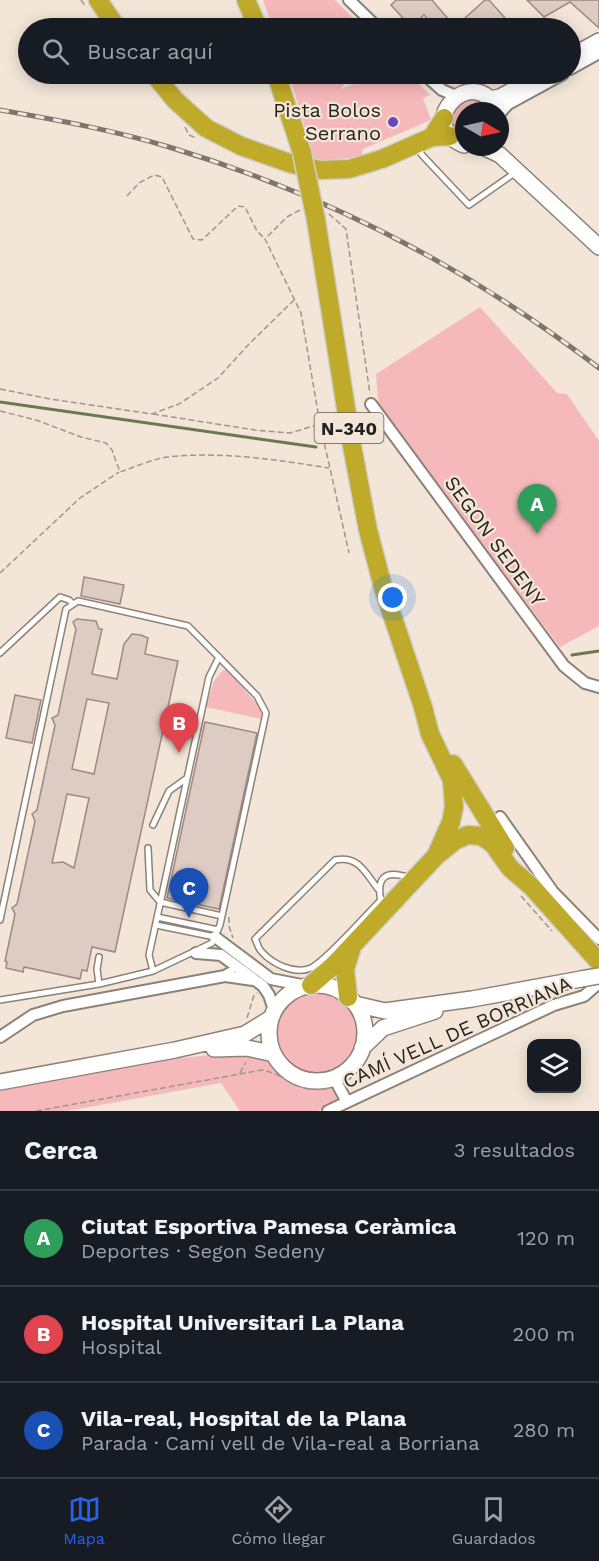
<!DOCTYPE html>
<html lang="es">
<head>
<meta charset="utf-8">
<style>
  body { margin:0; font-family:"Work Sans",sans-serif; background:#20242c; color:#f1f3f6 }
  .controls { position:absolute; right:18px; bottom:18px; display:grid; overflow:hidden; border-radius:12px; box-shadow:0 3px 15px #0003 }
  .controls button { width:54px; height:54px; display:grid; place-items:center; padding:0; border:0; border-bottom:2px solid #363941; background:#171b24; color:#f1f3f6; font:30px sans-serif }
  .compass { position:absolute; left:455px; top:102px; width:54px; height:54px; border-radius:50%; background:#171b24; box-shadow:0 3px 15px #0003; rotate:99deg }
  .you { position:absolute; left:393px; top:598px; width:21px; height:21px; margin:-15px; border:4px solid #fff; border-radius:50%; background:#1a73e8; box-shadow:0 0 0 9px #1a73e833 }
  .badge { display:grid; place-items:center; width:39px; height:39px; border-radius:50%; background:#2563eb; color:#fff; font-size:20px; font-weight:700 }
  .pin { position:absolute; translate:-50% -50px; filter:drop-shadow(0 2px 3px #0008) }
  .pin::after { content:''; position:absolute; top:32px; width:21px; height:18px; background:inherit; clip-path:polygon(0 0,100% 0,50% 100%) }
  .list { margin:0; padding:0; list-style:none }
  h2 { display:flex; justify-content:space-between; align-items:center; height:78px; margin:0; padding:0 24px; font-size:26px }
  h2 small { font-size:20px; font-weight:400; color:#9ea1a6 }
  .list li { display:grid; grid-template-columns:39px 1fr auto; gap:18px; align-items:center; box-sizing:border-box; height:96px; padding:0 24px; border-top:2px solid #363941 }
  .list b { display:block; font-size:22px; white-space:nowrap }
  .list p { margin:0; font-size:20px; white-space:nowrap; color:#9ea1a6 }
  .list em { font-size:20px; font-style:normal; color:#9ea1a6 }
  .icon { flex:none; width:33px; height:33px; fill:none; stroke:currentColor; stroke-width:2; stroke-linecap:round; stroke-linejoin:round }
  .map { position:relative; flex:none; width:599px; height:1111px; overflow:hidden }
  .search { position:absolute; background:#171b24; box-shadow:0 3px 15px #0003; left:18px; right:18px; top:18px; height:66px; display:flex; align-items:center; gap:15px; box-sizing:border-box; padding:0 21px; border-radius:33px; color:#9ea1a6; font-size:22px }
  .sheet { height:366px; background:#171b24 }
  nav { display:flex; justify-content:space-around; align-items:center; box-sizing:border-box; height:84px; border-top:2px solid #363941; background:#171b24; font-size:16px; color:#9ea1a6 }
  nav a { display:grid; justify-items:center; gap:3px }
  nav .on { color:#2563eb }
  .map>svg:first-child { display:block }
  .green { fill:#f6b9bb }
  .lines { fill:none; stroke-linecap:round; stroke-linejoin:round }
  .stream { stroke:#6b7952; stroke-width:3 }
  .building { fill:#decbc3; stroke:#9c8a83; stroke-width:1.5; fill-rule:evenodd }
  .lane-casing { stroke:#8d8275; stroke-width:8 }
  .street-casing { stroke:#8d8275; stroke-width:14 }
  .secondary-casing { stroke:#8d8275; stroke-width:18 }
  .highway-casing { stroke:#cfcecd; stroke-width:21 }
  .path { stroke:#9f968c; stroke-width:1.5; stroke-dasharray:6 3; stroke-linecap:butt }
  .lane { stroke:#fff; stroke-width:5 }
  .street { stroke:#fff; stroke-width:10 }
  .secondary { stroke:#fff; stroke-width:15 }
  .highway { stroke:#c0aa29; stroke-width:18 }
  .rail-casing { stroke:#7e766d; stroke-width:5 }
  .rail { stroke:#f3e6d8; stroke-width:3; stroke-dasharray:9; stroke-linecap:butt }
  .secondary-bridge-casing { stroke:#8d8275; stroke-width:18; stroke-linecap:butt }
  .highway-bridge-casing { stroke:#cfcecd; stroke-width:21; stroke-linecap:butt }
  .secondary-bridge { stroke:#fff; stroke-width:15 }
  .highway-bridge { stroke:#c0aa29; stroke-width:18 }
  .poi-dot { fill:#6d45bd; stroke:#f3e6d8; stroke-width:2 }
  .labels { text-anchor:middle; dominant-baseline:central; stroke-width:4.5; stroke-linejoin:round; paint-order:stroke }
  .shield { fill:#f3e6d8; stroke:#615b53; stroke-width:1.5 }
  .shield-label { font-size:18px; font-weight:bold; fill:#231f1a }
  .poi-label { font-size:20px; fill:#231f1a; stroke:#f3e6d8; text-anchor:end }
  .street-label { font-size:20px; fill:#231f1a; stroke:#f3e6d8 }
</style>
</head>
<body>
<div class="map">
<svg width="599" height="1111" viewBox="0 0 599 1111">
  <rect width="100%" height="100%" fill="#f3e6d8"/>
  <path class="green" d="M263,0H335L363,28H273Z
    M289,74H347L348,79L341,89L381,74H409L430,95L423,98L431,120L363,149L361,157L315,161Z
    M470,99L480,101L489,111H464V136C444,125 451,106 470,99Z
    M480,307L557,393L567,394L599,441V626L560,647L379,409L376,374Z
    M227,669L262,710L261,719L206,707L214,681L222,671Z
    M274 1032a42 42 0 1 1 84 0a42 42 0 1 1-84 0Z
    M244,1051L268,1057L283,1075L294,1082L313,1086L331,1084L339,1099V1101L318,1111H240L221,1083L67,1111H0V1088L130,1064Z"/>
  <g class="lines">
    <path class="stream" d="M0,402L316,447
      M572,655L599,651"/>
  </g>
  <path class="building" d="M396,0H432L455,27L485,0H489L514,28H436L424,15L411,27L391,5Z
    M527,0H599V28L570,2L544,17Z
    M84,577L124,585L120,604L81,596Z
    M77,619L96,621L99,629H102L92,674L117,679L124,644L132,634L141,635L148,638L145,654L178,661L115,952L92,947L87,971L82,970L80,979L24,967L23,972L6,968L7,962L5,961L15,914L12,908L17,904L35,821L32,814L37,810L55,725L52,718L58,715L76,629L73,622ZM87,699L109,703L94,774L72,769ZM67,794L89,798L74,868L63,862L52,863Z
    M15,695L41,700L32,743L6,738Z
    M205,722L257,733L219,909L167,898Z"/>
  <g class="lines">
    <g class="lane-casing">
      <path id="lane" d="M418,148L422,155L469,205L516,172
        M0,653L60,597L69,600L73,604
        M153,825L169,791L187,778
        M148,848L150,890L160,902L222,916
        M378,889C365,872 358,855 335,860L255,939C257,942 258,948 261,951C272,964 295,975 311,968C326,961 367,914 381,900
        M381,902C376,877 385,869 410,878
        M157,917L218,930
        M0,920L66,609L78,601L188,626L257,696L266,713L220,925L212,943L153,971L149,955L209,677L219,657
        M156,925L215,937
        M99,957L97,969L99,984
        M0,1000L99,984L153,971"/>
    </g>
    <g class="street-casing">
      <path id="street" d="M349,0L378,28
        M570,69L599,53
        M424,74L442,90L456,96
        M500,113L508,104L563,74
        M371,404L564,666L585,683L599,687
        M500,817L553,892L599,939
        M215,937L271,979L307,986
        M196,953L221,955L263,986L269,995L274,1010
        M230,973L225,976L253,980
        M0,1037L33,1015L63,1006L225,976
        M334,1078L347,1102
        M328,1111L554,1005L584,996L599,983"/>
    </g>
    <g class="secondary-casing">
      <path id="secondary" d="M570,57L599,41
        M489,99L500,97L542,74
        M464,145C411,123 476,60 497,111
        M483,147L500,155L599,247
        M269 1033a48 48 0 1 1 96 0a48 48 0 1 1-96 0Z
        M355,1004L385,1011L472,999L581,979
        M362,1048L383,1028L435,1011
        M214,1049L247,1048L274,1054
        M0,1082L175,1050L245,1034L271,1018"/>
    </g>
    <g class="highway-casing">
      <path id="highway" d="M98,0L117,28
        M246,0L258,28
        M154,74L175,100L206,128L241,146L292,164L320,170L349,169L382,159L432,137L450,136
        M276,74L302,153
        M432,137L444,118
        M316,220L352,446L368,530L384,591L423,707L430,734L452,780L454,807L451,822L436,856
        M453,764L505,848
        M311,985L334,965L436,856L456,840L468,835L481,836L493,844L510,868L532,887L599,962
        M348,997L345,969L352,947"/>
    </g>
    <path class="path" d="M81,0L86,7
      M93,18L100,28
      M136,74L143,82
      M185,127L189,135L196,138
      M127,196L139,183L154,175L162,177L193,239L202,240L238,206L245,207L257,231L265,239
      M300,210L287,217L265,239L301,313L320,424L349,553
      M329,214L346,229L370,394
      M0,389L50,399L152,414L179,404L218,378L249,344L294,300
      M0,411L36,420L81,437L106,443L112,450L120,472C135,467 152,459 168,457C222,451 277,460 329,468
      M153,414L255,430L290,433L320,424
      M0,573L80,498L119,472
      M521,896L552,931
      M229,917V926L233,938
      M247,1018L254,995L257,993
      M240,1073L246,1062
      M36,1111L262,1070C288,1075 299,1095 329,1088"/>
    <use href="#lane" class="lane"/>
    <use href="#street" class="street"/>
    <use href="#secondary" class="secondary"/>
    <use href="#highway" class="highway"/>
    <g class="rail-casing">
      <path id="rail" d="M0,110C57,120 113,130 169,147C326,194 469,268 599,368"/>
    </g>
    <use href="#rail" class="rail"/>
    <g class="secondary-bridge-casing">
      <path id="secondary-bridge" d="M581,979L599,976"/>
    </g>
    <g class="highway-bridge-casing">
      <path id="highway-bridge" d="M302,153L316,220"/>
    </g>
    <use href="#secondary-bridge" class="secondary-bridge"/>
    <use href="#highway-bridge" class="highway-bridge"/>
  </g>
  <circle class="poi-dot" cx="393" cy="122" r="6"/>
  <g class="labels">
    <rect class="shield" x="314.5" y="413" width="69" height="30" rx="4.5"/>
    <g class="shield-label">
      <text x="349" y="428">N-340</text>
    </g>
    <g class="poi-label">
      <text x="381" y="110">Pista Bolos<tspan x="381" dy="23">Serrano</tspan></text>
    </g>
    <g class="street-label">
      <text transform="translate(495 541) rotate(54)">SEGON SEDENY</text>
      <text transform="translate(457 1032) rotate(-24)">CAMÍ VELL DE BORRIANA</text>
    </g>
  </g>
</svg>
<div class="controls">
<button><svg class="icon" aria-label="layers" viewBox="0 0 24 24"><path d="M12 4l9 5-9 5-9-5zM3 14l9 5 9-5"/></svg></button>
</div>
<svg class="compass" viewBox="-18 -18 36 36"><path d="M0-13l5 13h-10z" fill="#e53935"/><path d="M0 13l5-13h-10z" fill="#9ea1a6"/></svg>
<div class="you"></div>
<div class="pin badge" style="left:537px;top:534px;background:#2e9e5b">A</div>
<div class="pin badge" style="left:179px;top:753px;background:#e0444e">B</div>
<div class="pin badge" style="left:189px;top:918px;background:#1a4fb4">C</div>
<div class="search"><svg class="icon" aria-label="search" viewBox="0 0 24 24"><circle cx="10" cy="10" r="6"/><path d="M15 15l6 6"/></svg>Buscar aquí</div>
</div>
<section class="sheet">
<h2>Cerca<small>3 resultados</small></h2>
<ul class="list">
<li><span class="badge" style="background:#2e9e5b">A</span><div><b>Ciutat Esportiva Pamesa Ceràmica</b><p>Deportes · Segon Sedeny</p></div><em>120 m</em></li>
<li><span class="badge" style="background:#e0444e">B</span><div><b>Hospital Universitari La Plana</b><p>Hospital</p></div><em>200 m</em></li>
<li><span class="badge" style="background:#1a4fb4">C</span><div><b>Vila-real, Hospital de la Plana</b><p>Parada · Camí vell de Vila-real a Borriana</p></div><em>280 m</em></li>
</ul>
</section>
<nav>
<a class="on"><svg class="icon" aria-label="map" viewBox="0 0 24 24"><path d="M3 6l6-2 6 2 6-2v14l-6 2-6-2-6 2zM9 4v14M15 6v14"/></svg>Mapa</a>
<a><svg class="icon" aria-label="directions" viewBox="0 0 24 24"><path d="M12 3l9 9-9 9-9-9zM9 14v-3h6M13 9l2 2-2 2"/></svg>Cómo llegar</a>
<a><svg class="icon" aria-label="saved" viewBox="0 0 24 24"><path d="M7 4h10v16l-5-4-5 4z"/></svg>Guardados</a>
</nav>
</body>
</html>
